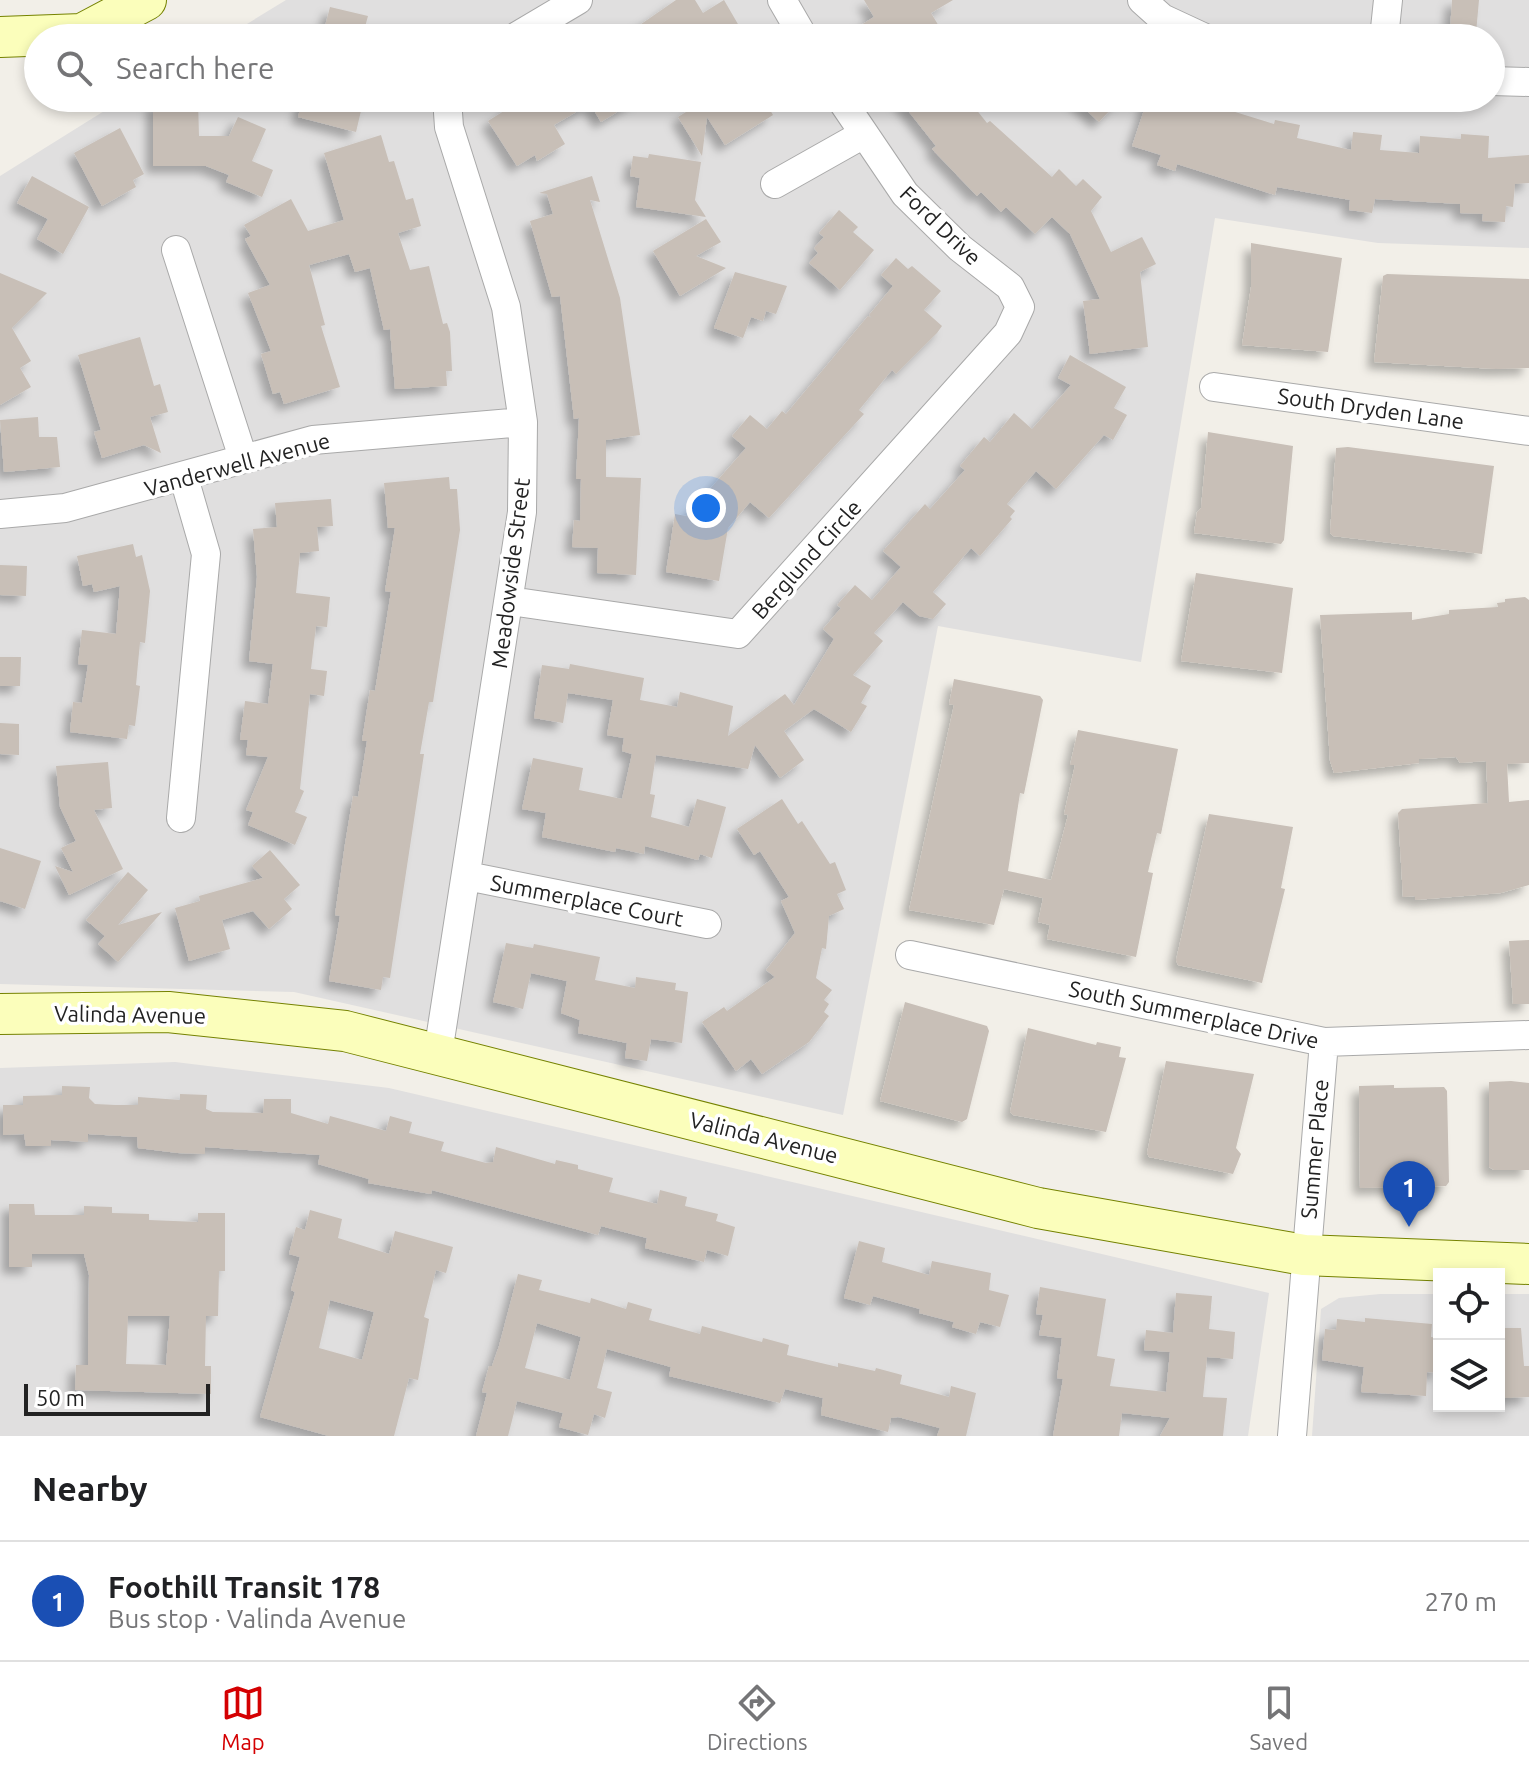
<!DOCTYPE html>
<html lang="en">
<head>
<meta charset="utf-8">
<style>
  body { margin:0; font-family:Ubuntu,sans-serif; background:#f6f6f6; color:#202124 }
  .controls { position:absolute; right:24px; bottom:24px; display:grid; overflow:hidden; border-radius:0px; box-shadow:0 4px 12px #0003 }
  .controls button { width:72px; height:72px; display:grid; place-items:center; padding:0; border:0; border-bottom:2px solid #e0e0e0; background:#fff; color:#202124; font:40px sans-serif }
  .scale { position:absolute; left:24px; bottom:20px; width:186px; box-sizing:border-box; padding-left:8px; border:4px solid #222; border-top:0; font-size:22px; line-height:28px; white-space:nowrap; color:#222; -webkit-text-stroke:6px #fff; paint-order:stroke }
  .you { position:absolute; left:706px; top:508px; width:28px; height:28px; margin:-20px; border:6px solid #fff; border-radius:50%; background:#1a73e8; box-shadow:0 0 0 12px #1a73e833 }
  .badge { display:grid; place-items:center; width:52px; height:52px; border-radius:50%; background:#d40002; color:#fff; font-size:26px; font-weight:700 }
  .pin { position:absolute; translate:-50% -66px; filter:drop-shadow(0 2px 4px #0008) }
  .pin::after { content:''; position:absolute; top:42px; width:28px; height:24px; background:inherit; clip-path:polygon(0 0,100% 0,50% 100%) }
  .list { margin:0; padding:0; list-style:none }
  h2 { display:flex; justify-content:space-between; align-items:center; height:104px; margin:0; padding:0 32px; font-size:34px }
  h2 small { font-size:26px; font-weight:400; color:#757577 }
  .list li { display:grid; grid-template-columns:52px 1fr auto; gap:24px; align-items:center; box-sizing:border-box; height:120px; padding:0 32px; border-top:2px solid #e0e0e0 }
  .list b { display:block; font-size:30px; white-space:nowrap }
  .list p { margin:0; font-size:26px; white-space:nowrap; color:#757577 }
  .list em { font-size:26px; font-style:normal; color:#757577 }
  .icon { flex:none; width:44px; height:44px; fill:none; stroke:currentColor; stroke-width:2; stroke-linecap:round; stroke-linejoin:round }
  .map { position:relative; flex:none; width:1529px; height:1436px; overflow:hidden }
  .search { position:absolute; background:#fff; box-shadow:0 4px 12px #0003; left:24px; right:24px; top:24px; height:88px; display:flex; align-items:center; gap:20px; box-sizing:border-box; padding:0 28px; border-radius:44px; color:#757577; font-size:30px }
  .sheet { height:224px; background:#fff }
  nav { display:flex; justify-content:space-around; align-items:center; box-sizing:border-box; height:112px; border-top:2px solid #e0e0e0; background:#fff; font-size:22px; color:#757577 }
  nav a { display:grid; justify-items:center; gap:4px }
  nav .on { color:#d40002 }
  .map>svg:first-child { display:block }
  .residential { fill:#e0dfdf }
  .building { fill:#c8bfb7; fill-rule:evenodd; filter:url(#shadow) }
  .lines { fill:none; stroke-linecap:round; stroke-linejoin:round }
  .street-casing { stroke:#a9a9a9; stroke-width:30 }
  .secondary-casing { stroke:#758200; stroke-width:42 }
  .street { stroke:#fff; stroke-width:28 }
  .secondary { stroke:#fbfebb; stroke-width:40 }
  .labels { text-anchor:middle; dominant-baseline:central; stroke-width:7; stroke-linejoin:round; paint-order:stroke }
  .street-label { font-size:22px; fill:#222; stroke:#fff }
</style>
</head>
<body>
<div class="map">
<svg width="1529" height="1436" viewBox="0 0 1529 1436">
  <defs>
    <filter id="shadow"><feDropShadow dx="-7" dy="7" stdDeviation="4" flood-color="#0004"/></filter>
  </defs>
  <rect width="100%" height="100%" fill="#f2efe8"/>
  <path class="residential" d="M286,0H1529V248L1378,243L1215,218L1141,662L938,626L843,1115L294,992L0,984V176L125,98H1491V38H224Z
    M175,1062L389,1088L1269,1293L1248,1436H0V1068Z
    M1380,1294H1439V1406H1499V1294H1529V1436H1312L1321,1309L1339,1298Z"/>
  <path class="building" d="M676,0H695L703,13L724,0L746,38H621Z
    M864,0H953L931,13L946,38H840L874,17Z
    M1452,0H1479L1476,33L1450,31Z
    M330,7L368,16L362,38H322Z
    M303,98H364L356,132L298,117Z
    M507,98H640L601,122L590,104L554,125L565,144L537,161L535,155L517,166L488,121L512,106Z
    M695,98H763L773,115L725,145L707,117L702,156L678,117L699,104Z
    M898,98H967L987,123L990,121L1052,177L1059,169L1076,186L1083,179L1102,197L1091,211L1111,252L1142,237L1156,264L1140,272L1148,347L1090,354L1083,301L1100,299L1070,234L1052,217L1035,234L1006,207L1001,212L981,192L977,196L932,149L936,146Z
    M1073,98H1121L1099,122Z
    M1148,98H1190L1274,124L1275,120L1300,125L1297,138L1351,150L1353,132L1382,135L1380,150L1419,153L1420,136L1461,139V134L1489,136L1488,158L1529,155V183L1515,184L1513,207L1506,206L1505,222L1482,221L1483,214L1460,213V204L1375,199L1372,213L1349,210L1350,200L1277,187L1275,195L1177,164L1175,171L1157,165L1161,155L1132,146Z
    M198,101L199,136H229L238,117L266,129L252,161L273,170L262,197L226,182L229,175L206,166H153V102Z
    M120,128L144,174L133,180L136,187L102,206L74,153Z
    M381,135L389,162L394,161L406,200L413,198L421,226L398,233L410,270L429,266L443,324L447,323L450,332L452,371H446L447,386L395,389L390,329L384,330L370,268L355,272L349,254L309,265L325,325L321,326L340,387L284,404L280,392L273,394L261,354L271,351L248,293L270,285L245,239L251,236L244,225L291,199L308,231L344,220L324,153Z
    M649,154L701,162L695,200L706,217L636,207L640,178L630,176L633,156L648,158Z
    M32,176L89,207L63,254L37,239L48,219L17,203Z
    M592,176L600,202L590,200L620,298L640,435L606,440V477L641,478L636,575L597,573L598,548L572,547L574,520L580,521L581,479H576L579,418L574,419L560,296L552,297L530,221L553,214L547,194L539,193Z
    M839,210L858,227L853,232L874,250L840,290L809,263L818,253L814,248L824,237L819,233Z
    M706,219L721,242L696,256L726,268L680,296L653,251Z
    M1251,243L1342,258L1328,352L1242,345L1251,287Z
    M896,258L908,269L912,266L941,291L924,310L942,326L937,333L896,374L892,370L859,410L864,414L769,518L750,502L728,528L719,581L666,572L675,514L686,516L746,448L732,436L750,415L767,429L782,411L786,414L868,316L872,318L869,315L893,286L881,275Z
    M735,272L787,286L776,314L766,311L763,321L751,317L743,338L714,328Z
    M0,273L47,293L12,328L31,361L20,368L31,387L0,405Z
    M1387,274L1529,279V368L1496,369L1374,362L1383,276Z
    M140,337L154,386L160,384L168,412L150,417L161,453L144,445L102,458L94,432L101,430L78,355Z
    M1070,355L1126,387L1114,408L1127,415L1113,440L1104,435L1056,489L1036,471L1007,504L1015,511L1010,517L1012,519L980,556L971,548L933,592L946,604L933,619L919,616L903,602L874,633L883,641L853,675L871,686L861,703L867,706L851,732L814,709L784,731L804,760L780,778L755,745L748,769L656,755L650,794L655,795L651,817L689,827L697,799L726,807L712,858L700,854L698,860L645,846L644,854L616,848L615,852L542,837L546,813L522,809L533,758L583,768L579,790L622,799L632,754L622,751L624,738L607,735L613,700L568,693L563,723L534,718L542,665L569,669L570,664L644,678L640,700L677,707L680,692L733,706L728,736L785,694L794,705L834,639L823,629L841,608L837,605L855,585L872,600L901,567L883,551L925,504L930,509L965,470L960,466L984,437L990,442L1014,413L1032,429L1071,385L1058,378Z
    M38,417L39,437H57L60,467L4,472L0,420Z
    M1208,432L1293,446L1284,540L1281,544L1194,533L1197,512L1201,508Z
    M1348,447L1494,466L1482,554L1333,536L1330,533L1336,448Z
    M449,477L450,489H457L460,530L433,702H429L420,754H424L390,978L383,977L381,990L329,981L340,916L335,915L345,844L353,796L358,797L367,741H362L370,690L375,691L391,592L385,591L395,528H388L384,483Z
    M331,499L333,526L317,527L319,551L300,553L296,593L330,597L327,627L316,626L311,669L327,671L324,696L310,694L300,789L304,791L295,812L307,817L295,845L248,825L253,812L246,810L268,757L246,755L248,740H240L245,701L268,704L273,664L249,661L257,577L253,529L277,527L275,503Z
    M133,544L136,557L142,555L150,591L145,643L140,642L136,685L140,686L135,726L129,725L127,739L70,732L73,702L82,703L88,665L78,664L82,630L116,634L120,586L94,592L92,584L83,586L77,556Z
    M0,565L27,566L26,596L0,595Z
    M1196,573L1293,588L1282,673L1181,661Z
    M1525,597L1529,600V763L1507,764L1509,802L1529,800V885L1501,893L1415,900V896L1403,897L1398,813L1402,809L1488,803L1486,761L1460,763L1456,757L1419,759V763L1334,773L1330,761L1320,615L1412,612V620L1449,614V610L1498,607L1497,603L1505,602V599Z
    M0,657H21L20,686H0Z
    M954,679L1040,696L1043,700L1024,794L1020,793L1008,871L1051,880L1068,815L1064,814L1075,765H1070L1078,730L1178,749L1161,834L1157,833L1148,872L1153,873L1136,957L1047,939L1050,925L1038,922L1043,898L1004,889L994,925L909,910L954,705L949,704Z
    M0,723L19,724V755L0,754Z
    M108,762L112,808L94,810L123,869L69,895L55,866L73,872L61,848L76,841L60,807L56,766Z
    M782,799L798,824L802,821L830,864L835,862L846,890L837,894L844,909L829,916L826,949L822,948L816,978L832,990L824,1000L829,1004L824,1012L829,1016L809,1042L762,1074L751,1059L736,1071L702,1022L724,1007L727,1011L775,977L766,970L795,933L781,901L789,897L760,851L754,855L737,829Z
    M1209,814L1293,827L1281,888L1285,889L1262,983L1178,965L1176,960Z
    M0,848L41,861L25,909L0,901Z
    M270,850L300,885L284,899L292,909L269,929L253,911L222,920L230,949L189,961L175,908L200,901L199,896L263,878L252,866Z
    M128,872L148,890L118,925L162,912L118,962L98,944L105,936L86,920Z
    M1529,940V1004H1513L1509,941Z
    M506,943L533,948L534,944L600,957L595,980L635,988L636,977L676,983L675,990L688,992L682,1043L651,1039L647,1061L625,1058L627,1043L578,1033L580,1020L561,1013L567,981L531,973L523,1009L493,1002Z
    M905,1002L987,1026L989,1031L967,1119L962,1122L880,1101Z
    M1028,1028L1096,1045L1097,1042L1121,1047L1119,1057L1126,1058L1106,1132L1013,1115L1010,1112Z
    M1166,1061L1254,1074L1236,1148L1241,1154L1233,1174L1149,1157L1147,1153Z
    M1511,1081L1529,1083V1170H1494L1489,1167V1082Z
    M1394,1085V1088L1444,1087L1447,1091L1449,1182L1446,1186L1360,1188L1359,1086Z
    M62,1086L90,1087L89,1098L95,1104L116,1105H138V1097L180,1100V1094L207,1095L206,1109L213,1112L263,1113L264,1099H291V1113L328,1124L330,1116L386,1131L390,1116L412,1122L409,1133L444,1142L441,1151L486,1163L493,1162L496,1147L555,1164L556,1160L578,1165V1169L613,1178L609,1192L657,1204L660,1190L687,1197L685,1206L718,1214L716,1221L735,1227L728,1256L707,1250L704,1262L645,1248L647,1238L601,1226L598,1235L432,1190L431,1194L368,1183L369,1179L318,1164L320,1155L205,1147V1154L178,1153L138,1148L137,1137L88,1134V1142L51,1140V1146H26L24,1134L3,1135V1105H23V1096L62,1095Z
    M9,1204H34L35,1215H84V1206L112,1207V1213L149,1214V1220L198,1222V1213H225V1271H219L218,1316H206L205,1366H211V1394L75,1390L76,1365H88L89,1275L84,1254H32V1267H9ZM128,1316H170L166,1365L126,1364Z
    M310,1210L342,1219L338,1238L389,1254L395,1231L453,1247L446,1273L436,1270L424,1317L429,1319L418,1380L409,1378L394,1436H329L260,1417L295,1292L291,1290L300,1257L289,1254L296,1227L305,1230ZM330,1300L374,1312L362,1360L319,1348Z
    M859,1241L885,1248L882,1262L929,1275L932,1261L991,1273L989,1290L1009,1295L1000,1327L980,1322L976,1334L952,1327L954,1322L919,1313L920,1309L873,1296L870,1305L844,1298Z
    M518,1274L542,1280L539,1290L590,1303L591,1298L626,1309L628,1302L652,1309L649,1320L700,1334L702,1326L762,1342L763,1338L789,1345L787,1355L838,1367V1363L875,1371L876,1368L902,1375L900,1384L949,1397L951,1386L976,1393L966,1436H937L940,1428L898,1417L891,1418L888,1432L821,1415L823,1398L785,1389L780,1403L669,1376L671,1367L607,1349L597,1388L612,1392L605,1418L594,1414L588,1435L559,1427L563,1413L517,1401L508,1436H476L487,1393L482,1392L489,1366H492L499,1346ZM537,1323L581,1337L570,1380L525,1368Z
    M1040,1287L1106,1299L1097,1356L1115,1359L1110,1386L1166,1392L1170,1352L1144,1350L1146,1330L1173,1333L1176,1293L1212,1296L1209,1329L1235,1332L1233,1359L1207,1357L1203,1397L1227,1398L1223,1436H1160L1170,1418L1122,1413L1119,1436H1053L1063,1379L1057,1378L1062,1338L1039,1335L1043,1315L1036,1314Z
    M1365,1318L1432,1324L1431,1337L1439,1338V1373L1427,1372L1426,1396L1361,1392L1364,1367L1322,1360L1325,1329L1336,1330L1337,1319L1365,1322Z
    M1499,1328H1521L1524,1366H1529V1397L1503,1398Z"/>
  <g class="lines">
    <g class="street-casing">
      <path id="street" d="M782,0L804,38
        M1142,0L1162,18L1205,38
        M514,38L578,0
        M1384,38L1388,0
        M1491,81L1529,82
        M775,184L862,135
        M176,250L243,458
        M1214,387L1529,431
        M0,514L65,508L313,440L523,422
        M510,601L738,634L1008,333L1020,307L1010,287L960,248L905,194L840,98
        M181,818L206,554L184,478
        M467,876L707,924
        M910,955L1324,1042L1529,1035
        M438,1053L522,512L523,422L506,307L449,127L447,98
        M1292,1436L1324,1042"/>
    </g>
    <g class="secondary-casing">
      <path id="secondary" d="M0,37L82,34L146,0
        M0,1014L168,1012L345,1031L1038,1208L1304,1255L1529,1264"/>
    </g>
    <use href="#street" class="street"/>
    <use href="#secondary" class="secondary"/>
  </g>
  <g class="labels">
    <g class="street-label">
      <text transform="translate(941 225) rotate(44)">Ford Drive</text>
      <text transform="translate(1371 408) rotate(8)">South Dryden Lane</text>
      <text transform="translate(237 464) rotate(-15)">Vanderwell Avenue</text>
      <text transform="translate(806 559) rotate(-48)">Berglund Circle</text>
      <text transform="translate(510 573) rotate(-83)">Meadowside Street</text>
      <text transform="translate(587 900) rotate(11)">Summerplace Court</text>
      <text transform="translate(130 1014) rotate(1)">Valinda Avenue</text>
      <text transform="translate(1194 1014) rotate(12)">South Summerplace Drive</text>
      <text transform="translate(764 1137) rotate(14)">Valinda Avenue</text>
      <text transform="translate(1314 1149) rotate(-85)">Summer Place</text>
    </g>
  </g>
</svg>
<div class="controls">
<button><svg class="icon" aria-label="locate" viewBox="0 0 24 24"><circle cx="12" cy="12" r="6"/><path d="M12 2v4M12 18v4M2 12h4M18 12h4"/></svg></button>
<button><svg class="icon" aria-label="layers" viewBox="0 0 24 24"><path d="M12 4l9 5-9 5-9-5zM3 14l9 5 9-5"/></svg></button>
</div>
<div class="scale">50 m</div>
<div class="you"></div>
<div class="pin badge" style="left:1409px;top:1227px;background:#1a4fb4">1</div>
<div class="search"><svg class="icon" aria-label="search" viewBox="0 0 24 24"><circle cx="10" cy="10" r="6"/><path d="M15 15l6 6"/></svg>Search here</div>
</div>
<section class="sheet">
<h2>Nearby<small></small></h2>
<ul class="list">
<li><span class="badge" style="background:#1a4fb4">1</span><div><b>Foothill Transit 178</b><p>Bus stop · Valinda Avenue</p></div><em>270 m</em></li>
</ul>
</section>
<nav>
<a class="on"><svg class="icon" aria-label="map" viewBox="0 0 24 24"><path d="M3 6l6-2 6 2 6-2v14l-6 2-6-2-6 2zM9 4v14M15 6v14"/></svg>Map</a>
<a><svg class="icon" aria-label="directions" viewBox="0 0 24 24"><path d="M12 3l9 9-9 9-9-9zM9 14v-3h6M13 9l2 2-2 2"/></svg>Directions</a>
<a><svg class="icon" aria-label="saved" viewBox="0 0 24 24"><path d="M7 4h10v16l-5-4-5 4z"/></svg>Saved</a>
</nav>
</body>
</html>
